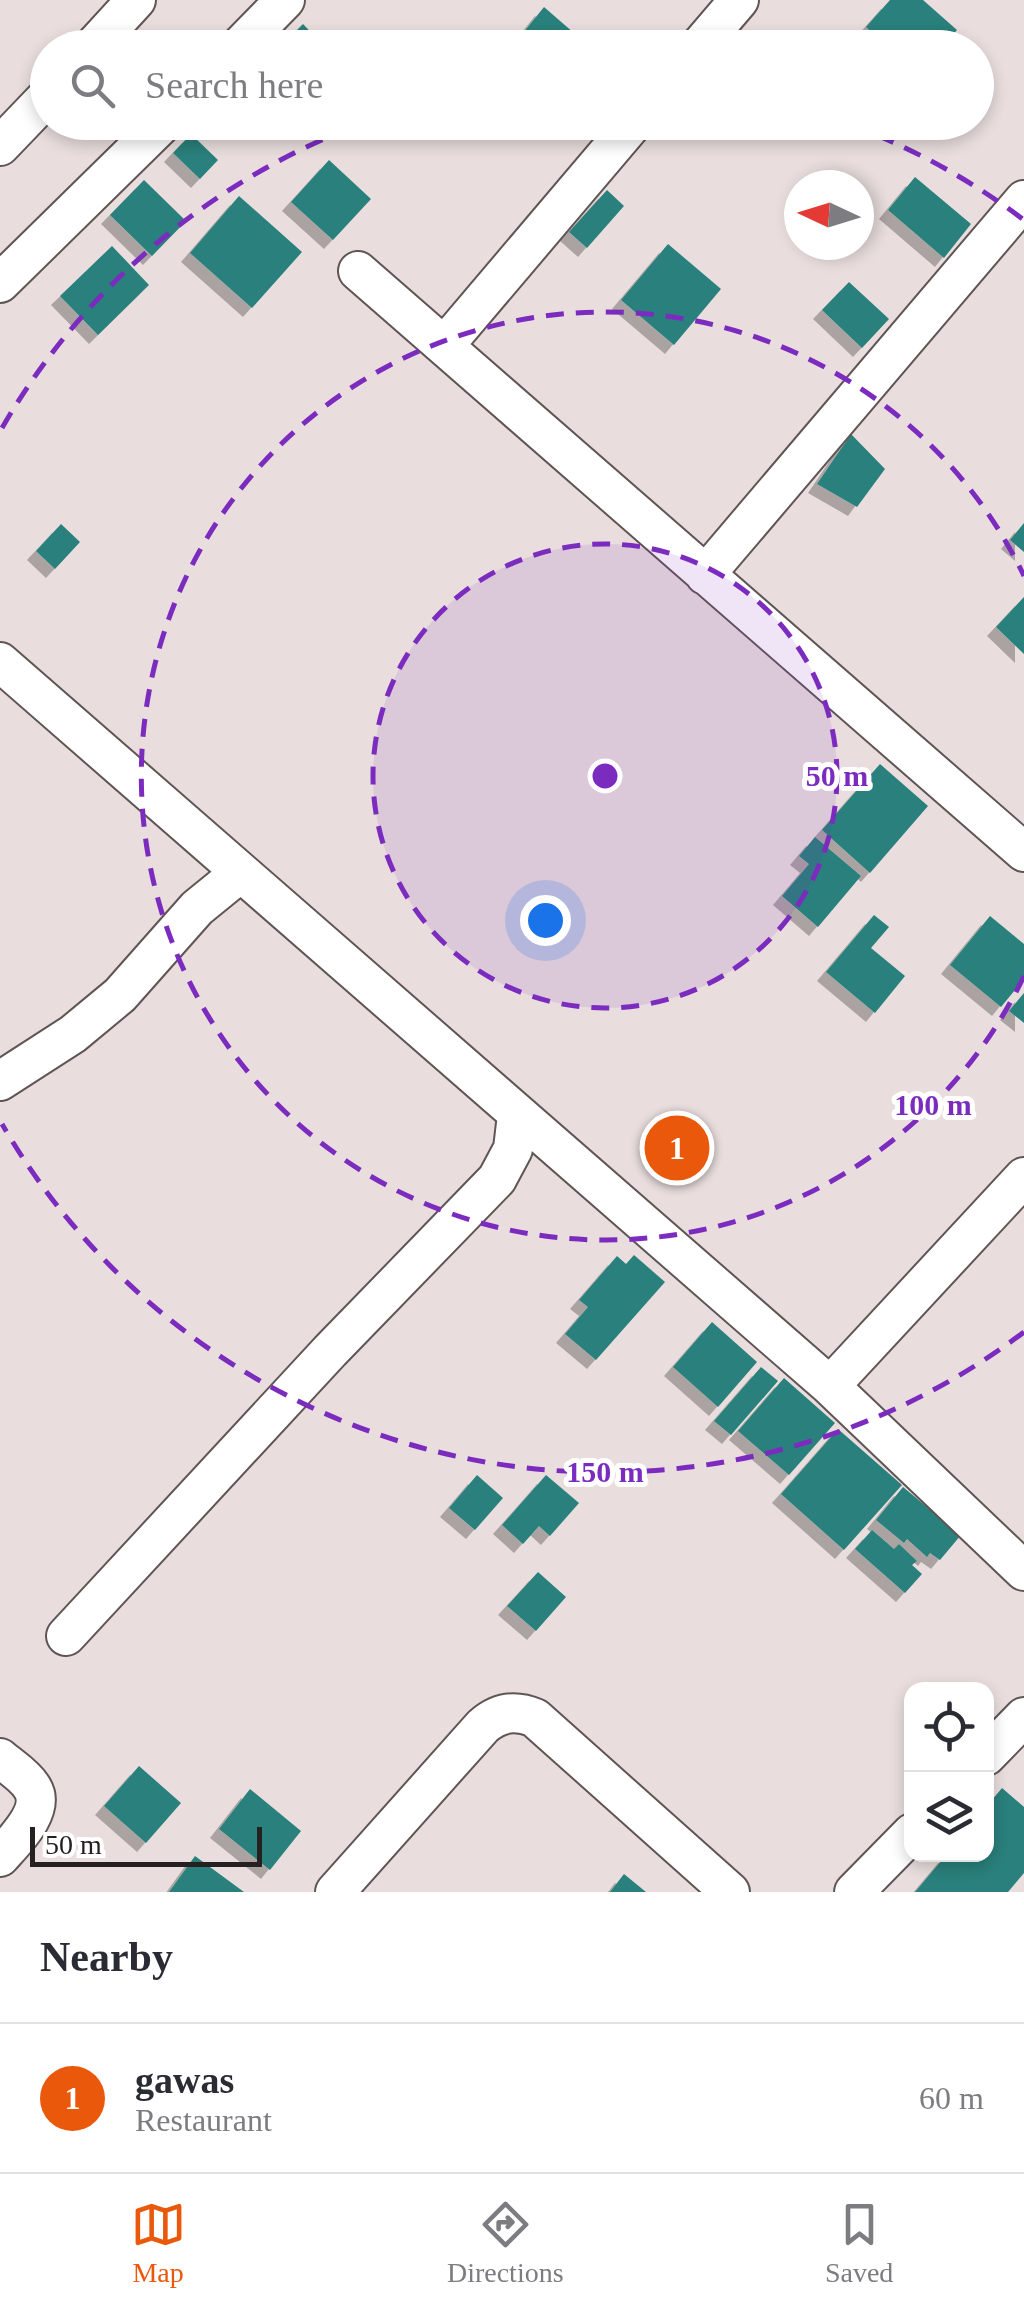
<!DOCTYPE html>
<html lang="en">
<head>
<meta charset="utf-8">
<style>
  body { margin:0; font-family:"Times New Roman",serif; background:#f2f2f3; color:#2b2b33 }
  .controls { position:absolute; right:30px; bottom:30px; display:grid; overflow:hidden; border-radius:20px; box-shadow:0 5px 15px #0003 }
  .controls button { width:90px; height:90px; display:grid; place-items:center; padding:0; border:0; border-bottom:2px solid #e1e1e2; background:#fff; color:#2b2b33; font:50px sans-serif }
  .compass { position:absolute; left:784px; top:170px; width:90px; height:90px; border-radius:50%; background:#fff; box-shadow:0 5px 15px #0003; rotate:274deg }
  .scale { position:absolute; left:30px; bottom:25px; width:232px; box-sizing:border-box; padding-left:10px; border:5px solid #252121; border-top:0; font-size:28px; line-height:35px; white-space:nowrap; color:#252121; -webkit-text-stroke:8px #fff; paint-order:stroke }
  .you { position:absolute; left:545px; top:920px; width:35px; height:35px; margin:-25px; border:8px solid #fff; border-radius:50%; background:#1a73e8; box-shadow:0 0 0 15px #1a73e833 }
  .badge { display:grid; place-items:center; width:65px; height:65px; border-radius:50%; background:#ea580c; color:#fff; font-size:32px; font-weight:700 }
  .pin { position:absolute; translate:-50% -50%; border:5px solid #fff; box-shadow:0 2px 10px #0006 }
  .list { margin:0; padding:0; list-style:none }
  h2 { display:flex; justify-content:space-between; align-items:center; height:130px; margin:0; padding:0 40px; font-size:42px }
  h2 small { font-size:32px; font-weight:400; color:#7c7c81 }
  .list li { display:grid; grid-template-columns:65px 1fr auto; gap:30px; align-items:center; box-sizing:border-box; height:150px; padding:0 40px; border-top:2px solid #e1e1e2 }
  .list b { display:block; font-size:38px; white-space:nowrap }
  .list p { margin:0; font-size:32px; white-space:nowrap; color:#7c7c81 }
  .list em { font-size:32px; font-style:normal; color:#7c7c81 }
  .icon { flex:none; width:55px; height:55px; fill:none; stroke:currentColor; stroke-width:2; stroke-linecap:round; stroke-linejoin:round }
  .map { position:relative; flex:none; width:1024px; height:1892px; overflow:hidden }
  .search { position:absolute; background:#fff; box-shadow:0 5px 15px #0003; left:30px; right:30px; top:30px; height:110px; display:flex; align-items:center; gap:25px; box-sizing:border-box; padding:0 35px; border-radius:55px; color:#7c7c81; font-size:38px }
  .sheet { height:280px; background:#fff }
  nav { display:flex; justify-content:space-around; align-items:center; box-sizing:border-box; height:140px; border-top:2px solid #e1e1e2; background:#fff; font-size:28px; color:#7c7c81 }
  nav a { display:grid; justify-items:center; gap:5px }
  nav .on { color:#ea580c }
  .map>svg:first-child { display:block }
  .building { fill:#29807c; filter:url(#shadow) }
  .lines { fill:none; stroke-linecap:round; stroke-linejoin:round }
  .minor-casing { stroke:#5f5554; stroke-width:42 }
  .minor { stroke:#fff; stroke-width:38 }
  .ring { fill:none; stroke:#7b2cbf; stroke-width:5; stroke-dasharray:18 12 }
  .centre { fill:#7b2cbf; stroke:#fff; stroke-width:5 }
  .ring-label { font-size:30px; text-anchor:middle; font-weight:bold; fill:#7b2cbf; stroke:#fff; stroke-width:10; stroke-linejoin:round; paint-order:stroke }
</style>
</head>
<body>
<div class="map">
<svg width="1024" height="1892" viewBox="0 0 1024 1892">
  <defs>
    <filter id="shadow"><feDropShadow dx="-9" dy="9" stdDeviation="0" flood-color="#0004"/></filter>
  </defs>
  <rect width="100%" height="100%" fill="#e9dedd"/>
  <path class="building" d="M890,0H923L957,30L941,48H889L866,27Z
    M544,7L582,40L575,48H511Z
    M303,24L326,48H279Z
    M191,134L218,160L200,179L173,153Z
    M329,160L371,199L333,240L291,202Z
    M915,177L971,224L944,258L888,210Z
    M144,180L186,221L152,256L110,215Z
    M607,190L624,206L587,248L569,232Z
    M239,196L302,252L252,308L190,253Z
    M668,244L721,289L674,345L621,300Z
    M112,246L149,285L98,335L60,296Z
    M849,282L889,319L862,348L822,310Z
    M851,434L885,469L857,507L817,484Z
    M1024,523V552L1010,540Z
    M61,524L80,542L55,569L36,551Z
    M1024,597V654L996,627Z
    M880,764L928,806L870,873L822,830Z
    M815,837L861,876L818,927L782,896L809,864L799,856Z
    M874,915L889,927L871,948L905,976L875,1013L826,972Z
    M990,916L1024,944V979L1001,1007L950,965Z
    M1024,993V1023L1009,1011Z
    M634,1255L665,1282L596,1360L565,1334L588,1307L579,1300L617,1256L626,1264Z
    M712,1322L757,1362L718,1407L673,1367Z
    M761,1367L778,1381L731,1435L714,1421Z
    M784,1378L835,1423L789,1475L738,1431Z
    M838,1429L902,1485L844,1550L781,1494Z
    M477,1475L503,1498L475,1530L449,1508Z
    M546,1475L579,1503L550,1536L539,1526L523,1544L502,1525Z
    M903,1487L961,1535L940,1560L930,1553L927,1557L907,1539L904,1543L876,1520Z
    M872,1530L894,1549L899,1544L917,1561L912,1565L922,1574L905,1593L855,1549Z
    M538,1572L566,1597L536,1631L507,1606Z
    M139,1766L181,1803L146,1843L104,1806Z
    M1002,1788L1024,1807V1873L1008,1892H915L947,1854H986V1807Z
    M250,1789L301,1831L270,1870L219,1829Z
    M195,1856L244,1892H169Z
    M624,1874L646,1892H610Z"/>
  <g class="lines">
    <g class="minor-casing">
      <path id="minor" d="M92,48L136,0
        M238,48L285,0
        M698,48L739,0
        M0,146L48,96
        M358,271L1024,852
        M0,283L164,122
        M444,346L634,122
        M705,575L1024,200
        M0,662L830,1386L1024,1571
        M0,1081L73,1034L120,995L197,908L240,873
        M830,1386L1024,1177
        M66,1636L330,1351L497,1179L513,1149L517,1115
        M986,1756L1024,1717
        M0,1758C9,1766 24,1775 31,1786C48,1809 14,1841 0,1857
        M335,1892L483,1726C499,1712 516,1710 535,1718L730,1892
        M854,1892L912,1833"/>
    </g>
    <use href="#minor" class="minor"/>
  </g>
  <circle cx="605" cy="776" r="232" fill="#7b2cbf" fill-opacity=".12"/>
  <g class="ring">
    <circle cx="605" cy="776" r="232"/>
    <path d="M1024 976A464 464 0 1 1 1024 576"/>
    <path d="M1024 1332A696 696 0 0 1 2 1124M2 428A696 696 0 0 1 361 124M849 124A696 696 0 0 1 1024 220"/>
  </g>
  <circle cx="605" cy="776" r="15" class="centre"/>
  <g class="ring-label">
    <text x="837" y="786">50 m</text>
    <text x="933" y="1115">100 m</text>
    <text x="605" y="1482">150 m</text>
  </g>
</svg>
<div class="controls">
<button><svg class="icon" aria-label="locate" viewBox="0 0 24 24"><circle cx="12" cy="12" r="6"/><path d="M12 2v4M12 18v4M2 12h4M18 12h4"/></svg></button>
<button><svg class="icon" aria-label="layers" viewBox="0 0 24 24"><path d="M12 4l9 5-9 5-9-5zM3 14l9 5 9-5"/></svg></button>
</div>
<svg class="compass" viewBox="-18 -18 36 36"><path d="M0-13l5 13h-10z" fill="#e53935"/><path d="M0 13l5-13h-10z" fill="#7c7c81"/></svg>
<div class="scale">50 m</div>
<div class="you"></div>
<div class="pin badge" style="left:677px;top:1148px">1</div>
<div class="search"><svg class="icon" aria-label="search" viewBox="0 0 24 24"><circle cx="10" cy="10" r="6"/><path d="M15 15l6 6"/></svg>Search here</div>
</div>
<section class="sheet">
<h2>Nearby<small></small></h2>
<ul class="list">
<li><span class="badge">1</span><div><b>gawas</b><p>Restaurant</p></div><em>60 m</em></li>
</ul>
</section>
<nav>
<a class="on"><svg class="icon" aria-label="map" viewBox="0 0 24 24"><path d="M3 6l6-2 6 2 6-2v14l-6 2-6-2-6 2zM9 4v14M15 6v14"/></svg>Map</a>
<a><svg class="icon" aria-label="directions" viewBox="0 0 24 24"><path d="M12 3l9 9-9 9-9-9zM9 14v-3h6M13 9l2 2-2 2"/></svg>Directions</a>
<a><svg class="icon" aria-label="saved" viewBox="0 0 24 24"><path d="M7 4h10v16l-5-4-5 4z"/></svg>Saved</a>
</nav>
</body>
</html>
